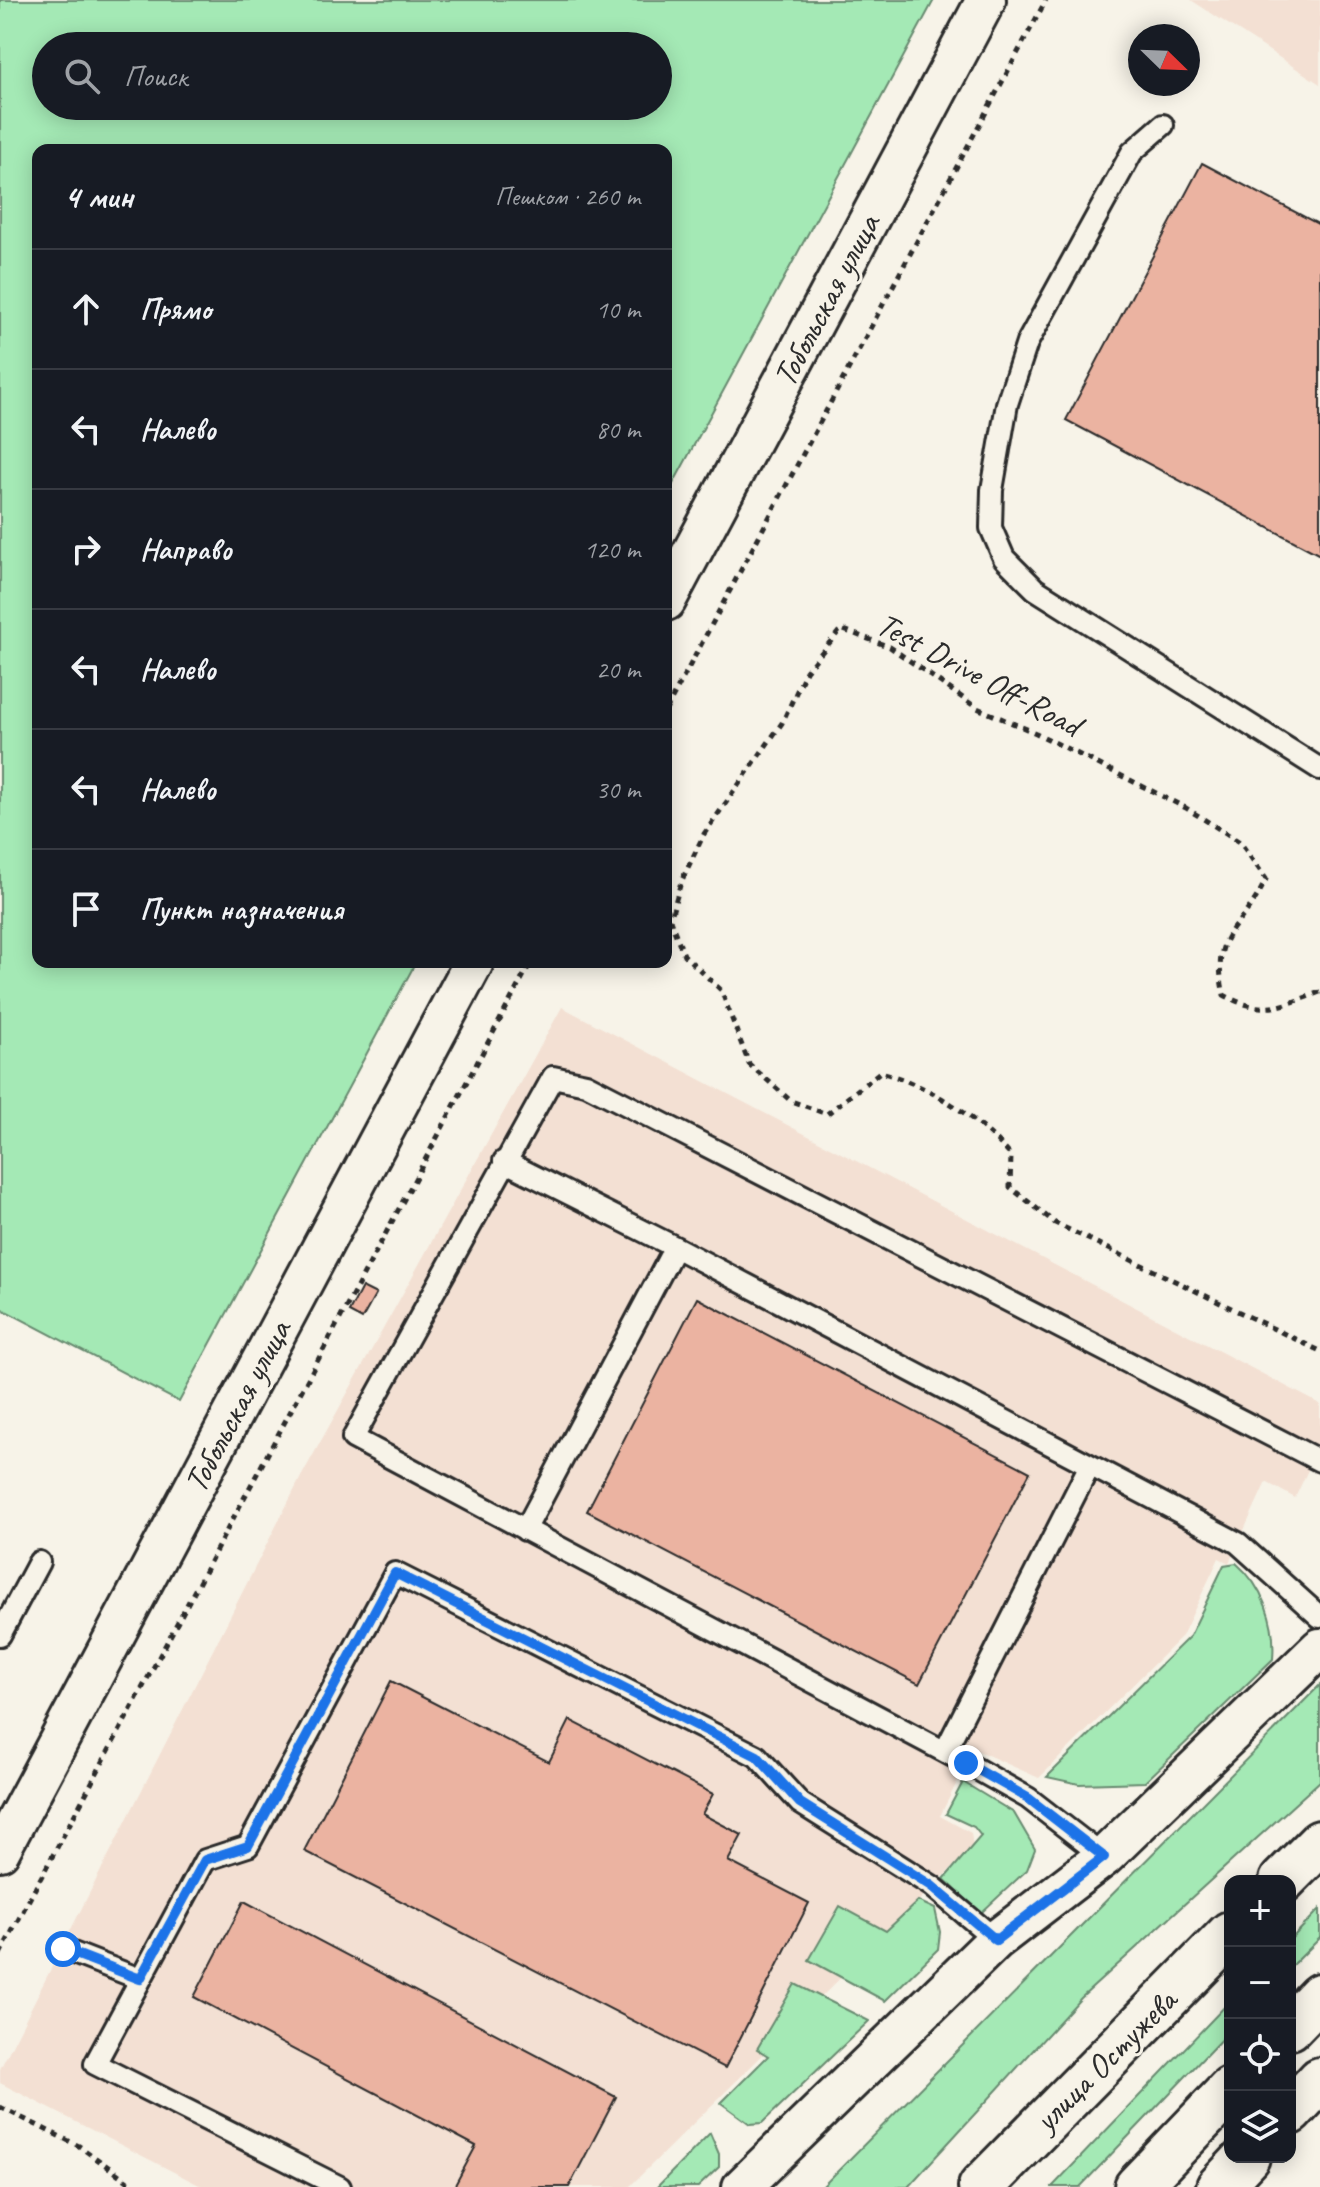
<!DOCTYPE html>
<html lang="ru">
<head>
<meta charset="utf-8">
<style>
  body { margin:0; font-family:Caveat,sans-serif; background:#242831; color:#f1f3f6 }
  .controls { position:absolute; right:24px; bottom:24px; display:grid; overflow:hidden; border-radius:16px; box-shadow:0 4px 20px #0003 }
  .controls button { width:72px; height:72px; display:grid; place-items:center; padding:0; border:0; border-bottom:2px solid #363941; background:#171b24; color:#f1f3f6; font:40px sans-serif }
  .compass { position:absolute; left:1128px; top:24px; width:72px; height:72px; border-radius:50%; background:#171b24; box-shadow:0 4px 20px #0003; rotate:113deg }
  .stop { position:absolute; width:24px; height:24px; margin:-18px; border:6px solid #1a73e8; border-radius:50%; background:#fff }
  .stop.end { background:#1a73e8; border-color:#fff; box-shadow:0 2px 8px #0008 }
  .list { margin:0; padding:0; list-style:none }
  h2 { display:flex; justify-content:space-between; align-items:center; height:104px; margin:0; padding:0 32px; font-size:34px }
  h2 small { font-size:26px; font-weight:400; color:#9ea1a6 }
  .list li { display:grid; grid-template-columns:52px 1fr auto; gap:24px; align-items:center; box-sizing:border-box; height:120px; padding:0 32px; border-top:2px solid #363941 }
  .list b { display:block; font-size:30px; white-space:nowrap }
  .list em { font-size:26px; font-style:normal; color:#9ea1a6 }
  .icon { flex:none; width:44px; height:44px; fill:none; stroke:currentColor; stroke-width:2; stroke-linecap:round; stroke-linejoin:round }
  .map { position:relative; flex:none; width:1320px; height:2187px; overflow:hidden }
  .search { position:absolute; background:#171b24; box-shadow:0 4px 20px #0003; left:32px; top:32px; width:640px; height:88px; display:flex; align-items:center; gap:20px; box-sizing:border-box; padding:0 28px; border-radius:44px; color:#9ea1a6; font-size:30px }
  .panel { position:absolute; background:#171b24; box-shadow:0 4px 20px #0003; left:32px; top:144px; width:640px; height:824px; border-radius:16px }
  .map>svg:first-child { display:block }
  .built { fill:#f3e0d3 }
  .green { fill:#a4e9b5; stroke:#688a70; stroke-width:2; fill-rule:evenodd }
  .building { fill:#ebb3a1; stroke:#2b2b2b; stroke-width:2 }
  .lines { fill:none; stroke-linecap:round; stroke-linejoin:round }
  .lane-casing { stroke:#2b2b2b; stroke-width:26 }
  .street-casing { stroke:#2b2b2b; stroke-width:44 }
  .primary-casing { stroke:#2b2b2b; stroke-width:50 }
  .path { stroke:#2b2b2b; stroke-width:5; stroke-dasharray:6 6; stroke-linecap:butt }
  .lane { stroke:#f7f3e8; stroke-width:20 }
  .street { stroke:#f7f3e8; stroke-width:38 }
  .primary { stroke:#f7f3e8; stroke-width:44 }
  .route { stroke:#1a73e8; stroke-width:10 }
  .labels { text-anchor:middle; dominant-baseline:central; stroke-width:6; stroke-linejoin:round; paint-order:stroke }
  .street-label { font-size:34px; fill:#2b2b2b; stroke:#f7f3e8 }
</style>
</head>
<body>
<div class="map">
<svg width="1320" height="2187" viewBox="0 0 1320 2187">
  <rect width="100%" height="100%" fill="#f7f3e8"/>
  <filter id="ink" filterUnits="userSpaceOnUse"><feTurbulence type="fractalNoise" baseFrequency=".0125" numOctaves="2"/><feDisplacementMap in="SourceGraphic" scale="16" xChannelSelector="R" yChannelSelector="G"/><feConvolveMatrix kernelMatrix="1 2 1 2 8 2 1 2 1" color-interpolation-filters="sRGB"/></filter>
  <g filter="url(#ink)">
    <path class="built" d="M1191,0H1320V84Z
      M562,1007L1320,1404V1444L1295,1498L1266,1482L1229,1563L1219,1558L1182,1636L1039,1778L974,1749L940,1816L971,1833L973,1847L629,2187H203L0,2083V2069L302,1475Z"/>
    <path class="green" d="M0,0H934L666,497V150H38V962H416L179,1402L0,1308ZM46,46H658V106H46Z
      M1236,1563C1263,1586 1276,1623 1273,1659L1145,1782L1079,1784L1047,1777L1190,1636L1224,1565Z
      M1320,1685V1781L1081,1998L908,2187H822Z
      M963,1782L1014,1813L1035,1849L1027,1870L981,1913L944,1879L981,1836L974,1827L946,1814Z
      M918,1901L935,1909L940,1932L938,1949L885,2001L809,1960L840,1906L886,1931Z
      M1320,1909V1938L1290,1968V1940Z
      M795,1984L869,2021L762,2123L750,2124L721,2103L768,2056L757,2049Z
      M1230,2001V2030L1080,2187H1052Z
      M710,2133L719,2154V2167L698,2187H657Z"/>
    <path class="building" d="M1202,163L1320,225V555L1066,420Z
      M362,1287L376,1294L362,1319L349,1312Z
      M697,1298L1030,1472L919,1684L587,1511Z
      M391,1681L549,1762L570,1720L713,1794L702,1814L742,1835L728,1861L809,1903L725,2068L304,1851Z
      M244,1901L616,2097L569,2187H454L476,2146L194,1997Z"/>
    <g class="lines">
      <g class="lane-casing">
        <path id="lane" d="M1163,125L1132,152L1027,343L1007,404L992,490L991,528L1004,558L1035,589L1320,769
          M504,1161L675,1247L1238,1543L1320,1617
          M525,1530L675,1247
          M0,1635L39,1562
          M945,1751L1089,1467
          M1104,1857L1028,1798L966,1763L353,1438L553,1077L586,1084L1320,1461
          M63,1949L140,1979
          M340,2187L95,2064L205,1860L248,1846L395,1573L757,1756L800,1803L932,1886L996,1940"/>
      </g>
      <g class="street-casing">
        <path id="street" d="M666,601L986,0
          M0,1851L474,962
          M742,2187L996,1940L1104,1857L1320,1648"/>
      </g>
      <g class="primary-casing">
        <path id="primary" d="M1282,1881L1320,1843
          M1290,2027L1320,1996
          M1290,2112L1320,2080
          M981,2187L1230,1934
          M1137,2187L1230,2090
          M1219,2187L1247,2157"/>
      </g>
      <path class="path" d="M666,710L1046,0
        M1320,992C1280,1007 1263,1016 1224,995C1209,928 1243,932 1266,879L1240,842L1186,808L1036,733L977,708L890,647L841,629L806,671L782,723L704,834L681,882L670,920L684,955L721,990L749,1064L791,1101L827,1114L880,1072C929,1085 978,1117 1011,1156L1010,1187L1055,1223L1320,1351
        M0,1954L531,962
        M0,2107L79,2146L136,2187"/>
      <use href="#lane" class="lane"/>
      <use href="#street" class="street"/>
      <use href="#primary" class="primary"/>
    </g>
  </g>
  <g class="lines" filter="url(#ink)">
    <path class="route" d="M63,1949L140,1979L205,1860L248,1846L395,1573L757,1756L800,1803L932,1886L996,1940L1104,1857L1028,1798L966,1763"/>
  </g>
  <g class="labels">
    <g class="street-label">
      <text transform="translate(826 300) rotate(-62)">Тобольская улица</text>
      <text transform="translate(979 674) rotate(28)">Test Drive Off-Road</text>
      <text transform="translate(237 1406) rotate(-62)">Тобольская улица</text>
      <text transform="translate(1105 2060) rotate(-45)">улица Остужева</text>
    </g>
  </g>
</svg>
<div class="controls">
<button>+</button>
<button>−</button>
<button><svg class="icon" aria-label="locate" viewBox="0 0 24 24"><circle cx="12" cy="12" r="6"/><path d="M12 2v4M12 18v4M2 12h4M18 12h4"/></svg></button>
<button><svg class="icon" aria-label="layers" viewBox="0 0 24 24"><path d="M12 4l9 5-9 5-9-5zM3 14l9 5 9-5"/></svg></button>
</div>
<svg class="compass" viewBox="-18 -18 36 36"><path d="M0-13l5 13h-10z" fill="#e53935"/><path d="M0 13l5-13h-10z" fill="#9ea1a6"/></svg>
<div class="stop" style="left:63px;top:1949px"></div>
<div class="stop end" style="left:966px;top:1763px"></div>
<div class="search"><svg class="icon" aria-label="search" viewBox="0 0 24 24"><circle cx="10" cy="10" r="6"/><path d="M15 15l6 6"/></svg>Поиск</div>
<section class="panel">
<h2>4 мин<small>Пешком · 260 m</small></h2>
<ul class="list">
<li><svg class="icon" aria-label="ahead" viewBox="0 0 24 24"><path d="M12 20V5M6 11l6-6 6 6"/></svg><div><b>Прямо</b></div><em>10 m</em></li>
<li><svg class="icon" aria-label="left" viewBox="0 0 24 24"><path d="M17 20v-9H6M10 6l-5 5 5 5"/></svg><div><b>Налево</b></div><em>80 m</em></li>
<li><svg class="icon" aria-label="right" viewBox="0 0 24 24"><path d="M7 20v-9h11M14 6l5 5-5 5"/></svg><div><b>Направо</b></div><em>120 m</em></li>
<li><svg class="icon" aria-label="left" viewBox="0 0 24 24"><path d="M17 20v-9H6M10 6l-5 5 5 5"/></svg><div><b>Налево</b></div><em>20 m</em></li>
<li><svg class="icon" aria-label="left" viewBox="0 0 24 24"><path d="M17 20v-9H6M10 6l-5 5 5 5"/></svg><div><b>Налево</b></div><em>30 m</em></li>
<li><svg class="icon" aria-label="arrive" viewBox="0 0 24 24"><path d="M6 21V4h12l-3 4 3 4H6"/></svg><div><b>Пункт назначения</b></div></li>
</ul>
</section>
</div>
</body>
</html>
